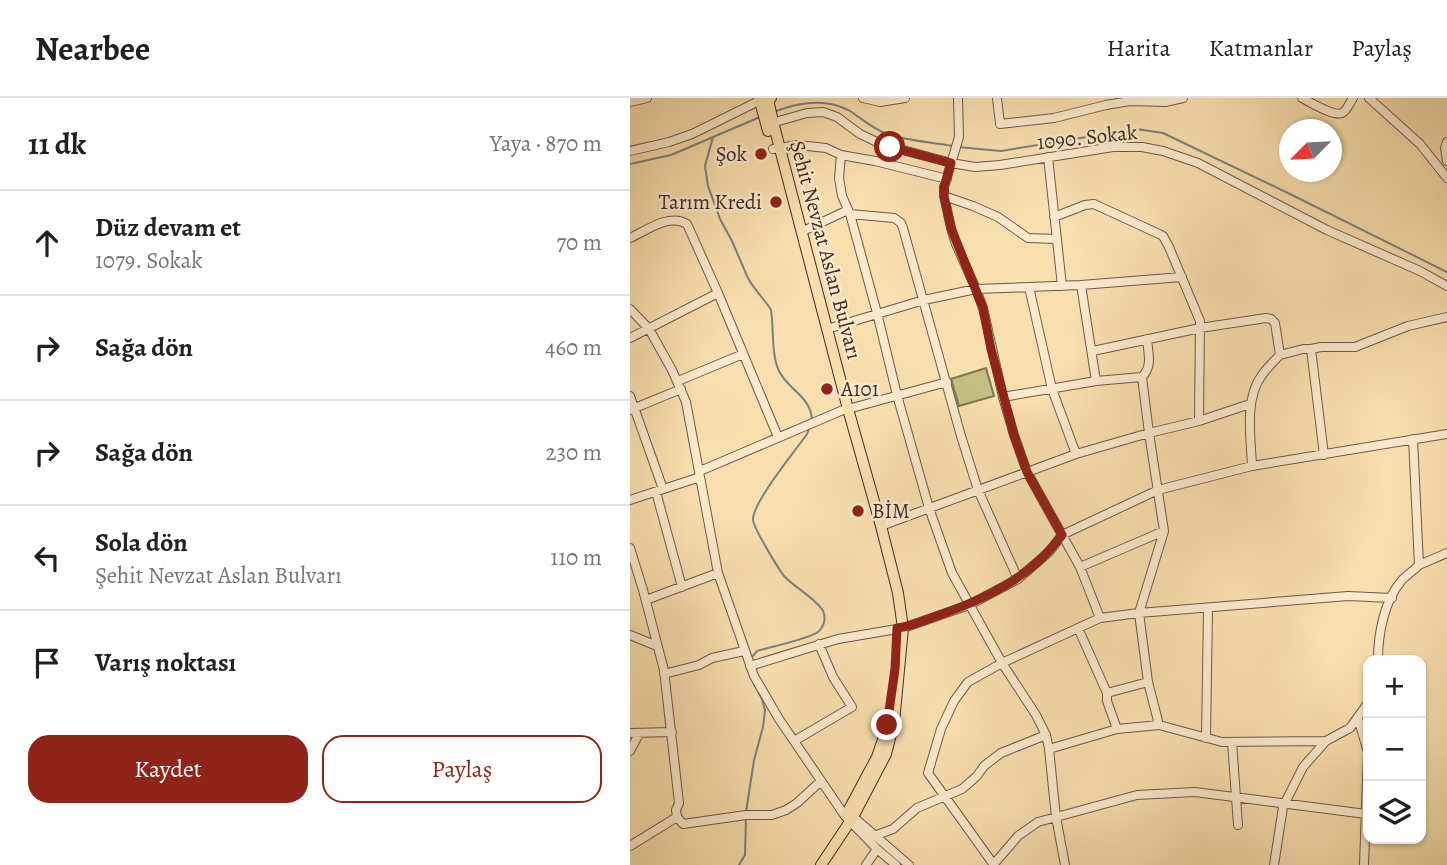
<!DOCTYPE html>
<html lang="tr">
<head>
<meta charset="utf-8">
<style>
  body { margin:0; font-family:Alegreya,serif; background:#f2f2f2; color:#202124 }
  .controls { position:absolute; right:21px; bottom:21px; display:grid; overflow:hidden; border-radius:14px; box-shadow:0 2px 5px #0004 }
  .controls button { width:63px; height:63px; display:grid; place-items:center; padding:0; border:0; border-bottom:2px solid #e0e0e0; background:#fff; color:#202124; font:35px sans-serif }
  .compass { position:absolute; left:649px; top:21px; width:63px; height:63px; border-radius:50%; background:#fff; box-shadow:0 2px 5px #0004; rotate:246deg }
  .stop { position:absolute; width:21px; height:21px; margin:-16px; border:5px solid #8f2418; border-radius:50%; background:#fff }
  .stop.end { background:#8f2418; border-color:#fff; box-shadow:0 2px 7px #0008 }
  .list { margin:0; padding:0; list-style:none }
  h2 { display:flex; justify-content:space-between; align-items:center; height:91px; margin:0; padding:0 28px; font-size:30px }
  h2 small { font-size:23px; font-weight:400; color:#757577 }
  .list li { display:grid; grid-template-columns:46px 1fr auto; gap:21px; align-items:center; box-sizing:border-box; height:105px; padding:0 28px; border-top:2px solid #e0e0e0 }
  .list b { display:block; font-size:26px; white-space:nowrap }
  .list p { margin:0; font-size:23px; white-space:nowrap; color:#757577 }
  .list em { font-size:23px; font-style:normal; color:#757577 }
  .actions { display:flex; gap:14px; padding:21px 28px }
  .actions a { flex:1; padding:16px 0; border:2px solid #8f2418; border-radius:21px; text-align:center; font-size:24px; color:#8f2418 }
  .actions .main { background:#8f2418; color:#fff }
  .icon { flex:none; width:38px; height:38px; fill:none; stroke:currentColor; stroke-width:2; stroke-linecap:round; stroke-linejoin:round }
  .map { position:relative; flex:none; width:817px; height:767px; overflow:hidden }
  header { display:flex; align-items:center; gap:42px; box-sizing:border-box; height:98px; padding:0 35px; background:#fff; border-bottom:2px solid #e0e0e0 }
  header strong { font-size:33px }
  nav { display:flex; gap:38px; margin-inline-start:auto; font-size:24px }
  main { display:flex }
  aside { flex:1; background:#fff }
  .map>svg:first-child { display:block }
  .green { fill:#c5bf85; stroke:#837554; stroke-width:2 }
  .lines { fill:none; stroke-linecap:round; stroke-linejoin:round }
  .stream { stroke:#7c817b; stroke-width:2 }
  .minor-casing { stroke:#6f5845; stroke-width:10 }
  .major-casing { stroke:#412b22; stroke-width:12 }
  .minor { stroke:#faeacb; stroke-width:8 }
  .major { stroke:#f8dfaf; stroke-width:10 }
  .route { stroke:#8f2418; stroke-width:9 }
  .poi-dot { fill:#8f2418; stroke:#faeacb; stroke-width:2.5 }
  .labels { text-anchor:middle; dominant-baseline:central; stroke-width:5; stroke-linejoin:round; paint-order:stroke }
  .street-label { font-size:21px; fill:#412b22; stroke:#faeacb }
  .poi-label { font-size:21px; fill:#412b22; stroke:#faeacb; text-anchor:end }
</style>
</head>
<body>
<header>
<strong>Nearbee</strong>
<nav><a>Harita</a><a>Katmanlar</a><a>Paylaş</a></nav>
</header>
<main>
<aside>
<h2>11 dk<small>Yaya · 870 m</small></h2>
<ul class="list">
<li><svg class="icon" aria-label="ahead" viewBox="0 0 24 24"><path d="M12 20V5M6 11l6-6 6 6"/></svg><div><b>Düz devam et</b><p>1079. Sokak</p></div><em>70 m</em></li>
<li><svg class="icon" aria-label="right" viewBox="0 0 24 24"><path d="M7 20v-9h11M14 6l5 5-5 5"/></svg><div><b>Sağa dön</b></div><em>460 m</em></li>
<li><svg class="icon" aria-label="right" viewBox="0 0 24 24"><path d="M7 20v-9h11M14 6l5 5-5 5"/></svg><div><b>Sağa dön</b></div><em>230 m</em></li>
<li><svg class="icon" aria-label="left" viewBox="0 0 24 24"><path d="M17 20v-9H6M10 6l-5 5 5 5"/></svg><div><b>Sola dön</b><p>Şehit Nevzat Aslan Bulvarı</p></div><em>110 m</em></li>
<li><svg class="icon" aria-label="arrive" viewBox="0 0 24 24"><path d="M6 21V4h12l-3 4 3 4H6"/></svg><div><b>Varış noktası</b></div></li>
</ul>
<div class="actions"><a class="main">Kaydet</a><a>Paylaş</a></div>
</aside>
<div class="map">
<svg width="817" height="767" viewBox="0 0 817 767">
  <rect width="100%" height="100%" fill="#f8dfaf"/>
  <filter id="stains"><feTurbulence type="fractalNoise" baseFrequency=".00286" numOctaves="4"/><feColorMatrix values="0 0 0 0 .2 0 0 0 0 .09 0 0 0 0 .02 0 0 0 .5 -.17"/></filter>
  <radialGradient id="worn" r=".72"><stop offset=".6" stop-color="#630" stop-opacity="0"/><stop offset="1" stop-color="#630" stop-opacity=".3"/></radialGradient>
  <path class="green" d="M356,270L364,298L329,308L321,281Z"/>
  <g class="lines">
    <path class="stream" d="M146,13C170,4 197,0 220,13C232,21 243,31 257,36C278,43 301,44 323,48
      M83,39L75,68L78,88L90,121L102,143L117,178C123,191 134,200 141,212C144,231 141,256 149,273C158,292 182,299 182,323
      M328,49L371,53L506,31L533,35L662,97L817,174
      M0,66L41,57L130,19
      M122,559L127,553C140,549 179,541 188,534C195,528 197,517 191,510C182,498 164,489 154,478C148,470 124,431 123,422C122,405 166,352 177,336L180,328
      M116,714L124,662L133,629L135,612L132,601L123,584
      M109,767L115,757L116,719"/>
    <g class="minor-casing">
      <path id="minor" d="M233,0L250,4L275,0
        M328,0L329,39L314,89V98L321,130L326,146L346,191L353,210L373,299L384,337L397,374L450,469L470,520
        M367,0L370,26L424,20L476,7L500,3L535,4L553,0
        M672,0C680,4 704,19 712,15C717,13 720,4 723,0
        M739,0L790,46L817,80
        M0,4L17,0
        M138,26L177,15L193,14L207,19L230,36L251,46L321,65L345,69L370,67L483,49H512L533,53L568,65L697,132L790,173L817,188
        M817,44L815,50L817,63
        M143,51L168,47L196,50L211,57L245,63L317,81
        M0,53L39,44L62,36L129,3
        M211,57L209,80L212,98L220,116L247,215L267,297L299,410L322,475L372,565L406,617L416,637L419,651L426,719L435,767
        M418,59L432,188
        M314,98L343,108L368,119L398,140L426,141
        M220,116L264,120L271,125L273,130L331,338L348,392L388,481
        M424,119L455,107L464,106L529,136L533,138L539,149L570,223L569,323
        M171,134L218,112
        M0,140C17,132 40,115 57,126L88,195L148,339
        M451,187L466,283
        M399,189L422,291L446,356
        M0,211L19,231L42,272L56,304L88,475L124,578L149,621L215,718L247,751L266,767
        M197,231L294,202L346,191L451,187L552,179
        M0,240L88,195
        M517,241C518,255 523,268 512,279L519,335L534,433L509,515L518,584L529,627L592,644L696,643
        M681,251L691,249H725L778,228L817,219
        M463,253L570,230L636,220L641,221L645,225L650,257C644,263 637,270 632,277C614,301 621,340 622,368
        M650,257L673,251H681L694,357
        M48,283L113,256
        M0,298L33,391
        M373,299L466,283L512,279
        M218,311L317,284
        M0,312L51,291
        M70,373L213,312
        M26,394L52,489
        M0,402L70,379
        M251,428L446,356L519,335L569,323L620,306
        M0,450L13,492L34,572L49,705L46,712L47,719
        M789,467L817,455
        M450,469L534,433
        M16,502L88,475
        M448,530L477,595L518,584
        M0,537L27,548
        M748,562C748,536 754,503 772,482C777,477 784,472 789,467L783,341
        M120,568L208,541L273,530L339,507L388,481L419,454L432,437L528,392L622,368L817,336
        M34,576L69,567L82,560L114,553
        M477,595V603L487,631
        M728,620L738,654L734,767
        M0,635L42,634
        M576,640L578,511
        M164,643L222,609L203,579L189,546
        M602,644L608,727
        M419,651L487,631L529,627
        M0,653L9,636
        M220,716L279,767
        M47,719L53,726L116,717H142L156,712L167,705L191,683
        M244,738L263,731L287,710L332,691L347,678L354,668L371,655L416,637
        M0,748L47,719
        M236,767L247,751
        M363,767L388,738L408,724L507,697L565,694L736,716
        M364,767L298,675L311,631L324,603L338,584L372,565L470,520L509,515L718,498L762,500
        M644,767L653,709L673,669L696,643L720,630L738,605"/>
    </g>
    <g class="major-casing">
      <path id="major" d="M129,0L138,33
        M141,0L138,1L143,24L218,311L251,428L268,495L273,530L264,624L256,656L223,719L191,767
        M216,717L247,659L255,636"/>
    </g>
    <use href="#minor" class="minor"/>
    <use href="#major" class="major"/>
  </g>
  <g class="lines">
    <path class="route" d="M257,627L265,571L267,530C280,529 292,523 304,519C353,502 401,480 432,437L397,374L384,337L361,251L353,210L321,130L314,98V89L321,65L260,49"/>
  </g>
  <g class="poi-dot">
    <circle cx="131" cy="56" r="7"/>
    <circle cx="146" cy="104" r="7"/>
    <circle cx="197" cy="291" r="7"/>
    <circle cx="228" cy="413" r="7"/>
  </g>
  <g class="labels">
    <g class="street-label">
      <text transform="translate(457 39) rotate(-6)">1090. Sokak</text>
      <text transform="translate(196 152) rotate(75)">Şehit Nevzat Aslan Bulvarı</text>
    </g>
    <g class="poi-label">
      <text x="117" y="56">Şok</text>
      <text x="132" y="104">Tarım Kredi</text>
      <text x="211" y="291" text-anchor="start">A101</text>
      <text x="242" y="413" text-anchor="start">BİM</text>
    </g>
  </g>
  <rect width="100%" height="100%" filter="url(#stains)"/>
  <rect width="100%" height="100%" fill="url(#worn)"/>
</svg>
<div class="controls">
<button>+</button>
<button>−</button>
<button><svg class="icon" aria-label="layers" viewBox="0 0 24 24"><path d="M12 4l9 5-9 5-9-5zM3 14l9 5 9-5"/></svg></button>
</div>
<svg class="compass" viewBox="-18 -18 36 36"><path d="M0-13l5 13h-10z" fill="#e53935"/><path d="M0 13l5-13h-10z" fill="#757577"/></svg>
<div class="stop" style="left:260px;top:49px"></div>
<div class="stop end" style="left:257px;top:627px"></div>
</div>
</main>
</body>
</html>
